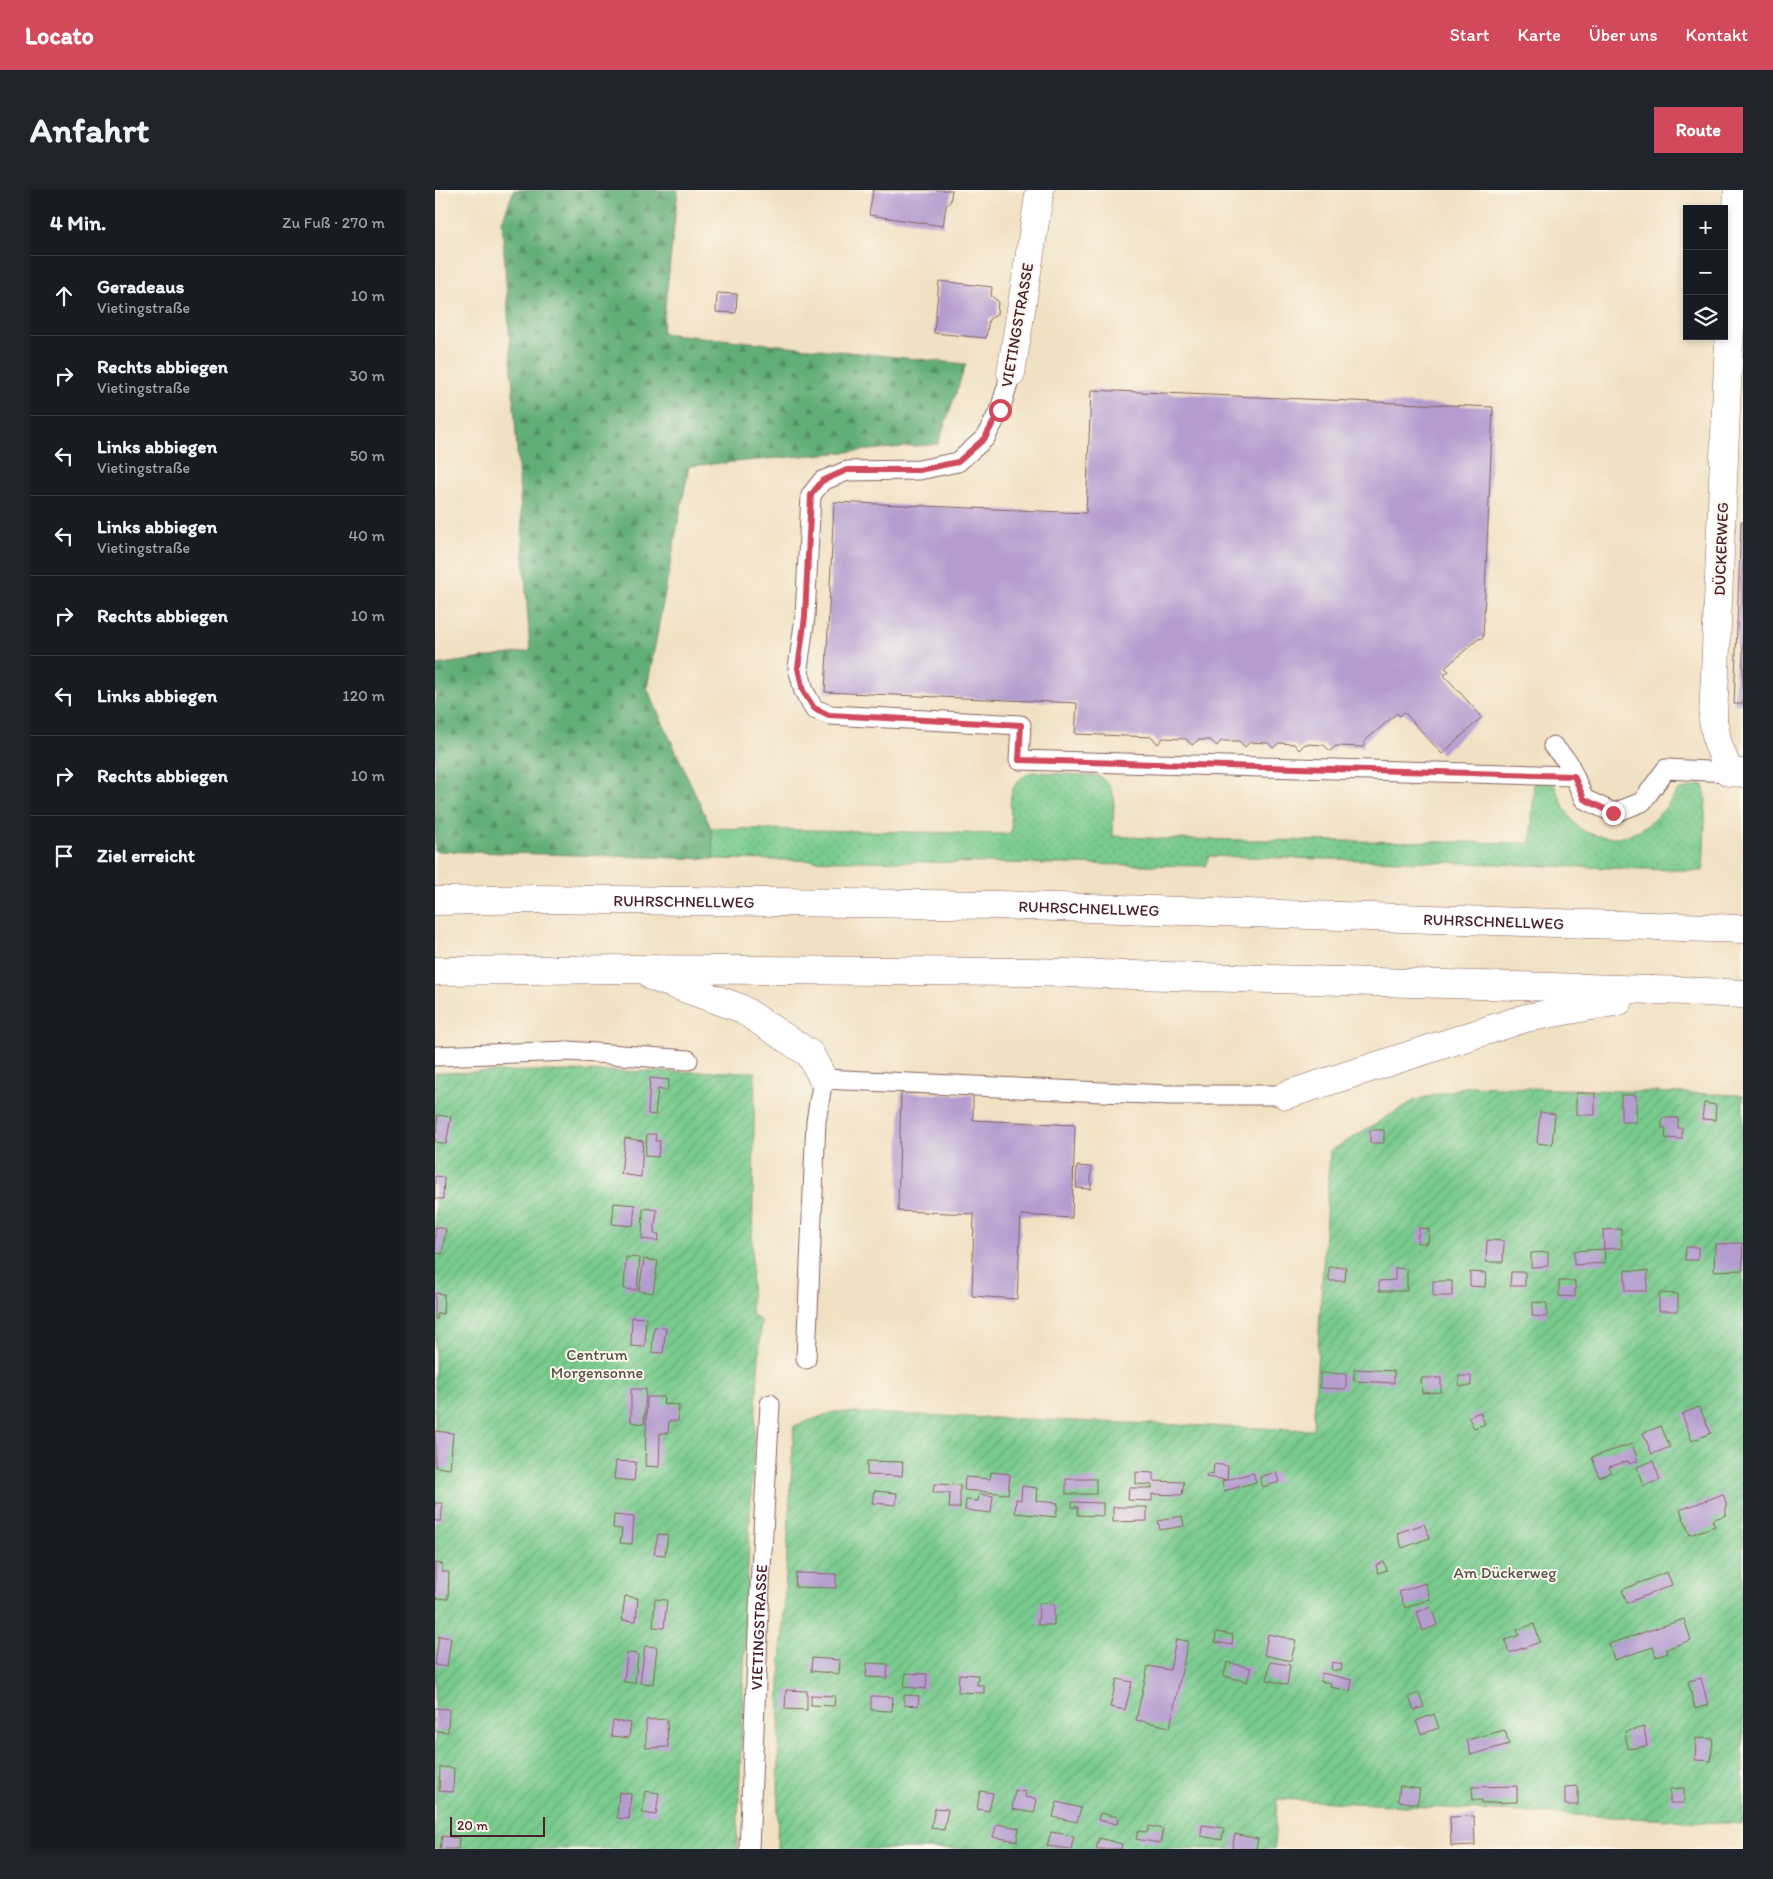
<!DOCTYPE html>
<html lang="de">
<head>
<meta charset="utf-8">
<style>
  body { margin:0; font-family:Itim,sans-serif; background:#20242c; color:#f1f3f6 }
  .controls { position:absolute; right:15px; top:15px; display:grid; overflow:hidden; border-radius:0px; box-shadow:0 2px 8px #0003 }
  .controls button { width:45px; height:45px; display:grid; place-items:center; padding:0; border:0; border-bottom:1px solid #363941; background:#171b24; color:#f1f3f6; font:25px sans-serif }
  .scale { position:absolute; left:15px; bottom:12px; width:95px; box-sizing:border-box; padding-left:5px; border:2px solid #4a1f2b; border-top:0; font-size:14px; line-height:18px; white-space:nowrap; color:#4a1f2b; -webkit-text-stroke:4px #fbf7ec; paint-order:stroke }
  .stop { position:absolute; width:15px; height:15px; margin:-11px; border:4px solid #d1495b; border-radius:50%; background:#fff }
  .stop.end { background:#d1495b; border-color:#fff; box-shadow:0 1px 5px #0008 }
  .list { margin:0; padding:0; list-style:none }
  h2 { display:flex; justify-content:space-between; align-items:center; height:65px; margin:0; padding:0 20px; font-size:21px }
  h2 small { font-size:16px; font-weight:400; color:#9ea1a6 }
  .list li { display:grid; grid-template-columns:32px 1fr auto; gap:15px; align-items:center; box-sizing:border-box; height:80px; padding:0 20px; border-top:1px solid #363941 }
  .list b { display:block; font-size:19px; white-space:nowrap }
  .list p { margin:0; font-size:16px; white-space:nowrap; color:#9ea1a6 }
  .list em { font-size:16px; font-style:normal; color:#9ea1a6 }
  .icon { flex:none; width:28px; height:28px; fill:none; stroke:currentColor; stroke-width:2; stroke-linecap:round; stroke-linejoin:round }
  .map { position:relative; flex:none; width:1308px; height:1659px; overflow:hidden; border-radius:0px }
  header { display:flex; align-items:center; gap:30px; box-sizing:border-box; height:70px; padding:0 25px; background:#d1495b; color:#fff }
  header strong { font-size:24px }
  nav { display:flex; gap:28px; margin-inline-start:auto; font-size:18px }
  .intro { display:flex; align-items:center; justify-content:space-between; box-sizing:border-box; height:120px; padding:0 30px }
  h1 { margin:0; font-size:35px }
  .button { padding:12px 22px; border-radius:0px; background:#d1495b; color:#fff; font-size:18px; font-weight:700 }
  main { display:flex; gap:30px; padding:0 30px }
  aside { flex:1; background:#171b24; border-radius:0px; box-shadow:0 2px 8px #0003 }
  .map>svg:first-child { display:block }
  .grass { fill:url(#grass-dots); stroke:#61745c }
  .forest { fill:url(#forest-firs); stroke:#566652 }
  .garden { fill:url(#garden-furrows); stroke:#61745c }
  .building { fill:#b49ccf }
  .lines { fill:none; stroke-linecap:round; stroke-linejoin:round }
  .service-casing { stroke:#846360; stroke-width:21 }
  .minor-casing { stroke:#846360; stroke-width:29 }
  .motorway-casing { stroke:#846360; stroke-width:29 }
  .service { stroke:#fff; stroke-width:19 }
  .minor { stroke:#fff; stroke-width:28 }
  .motorway { stroke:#fff; stroke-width:28 }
  .route { stroke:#d1495b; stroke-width:6 }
  .labels { text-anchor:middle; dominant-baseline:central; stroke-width:4; stroke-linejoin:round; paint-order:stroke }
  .street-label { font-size:16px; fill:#4a1f2b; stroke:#fbf7ec }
  .park-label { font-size:16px; fill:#585248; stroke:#fbf7ec }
</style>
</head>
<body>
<header>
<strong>Locato</strong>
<nav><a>Start</a><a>Karte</a><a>Über uns</a><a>Kontakt</a></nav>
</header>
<div class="intro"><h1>Anfahrt</h1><a class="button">Route</a></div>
<main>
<aside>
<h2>4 Min.<small>Zu Fuß · 270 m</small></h2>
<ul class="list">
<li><svg class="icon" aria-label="ahead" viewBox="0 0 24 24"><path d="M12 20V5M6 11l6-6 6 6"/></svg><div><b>Geradeaus</b><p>Vietingstraße</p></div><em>10 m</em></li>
<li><svg class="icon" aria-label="right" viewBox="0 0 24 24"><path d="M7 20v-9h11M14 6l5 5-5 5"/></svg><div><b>Rechts abbiegen</b><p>Vietingstraße</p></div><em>30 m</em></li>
<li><svg class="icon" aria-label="left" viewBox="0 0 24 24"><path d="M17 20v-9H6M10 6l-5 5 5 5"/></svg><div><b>Links abbiegen</b><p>Vietingstraße</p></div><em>50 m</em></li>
<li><svg class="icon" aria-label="left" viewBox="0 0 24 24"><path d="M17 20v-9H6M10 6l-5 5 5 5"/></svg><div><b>Links abbiegen</b><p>Vietingstraße</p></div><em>40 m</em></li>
<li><svg class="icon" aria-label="right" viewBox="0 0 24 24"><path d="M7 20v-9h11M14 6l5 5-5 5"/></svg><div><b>Rechts abbiegen</b></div><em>10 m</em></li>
<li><svg class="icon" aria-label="left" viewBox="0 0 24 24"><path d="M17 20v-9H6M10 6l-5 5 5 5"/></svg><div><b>Links abbiegen</b></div><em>120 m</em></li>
<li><svg class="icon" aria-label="right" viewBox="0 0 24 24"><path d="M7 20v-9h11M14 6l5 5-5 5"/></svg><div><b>Rechts abbiegen</b></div><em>10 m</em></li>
<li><svg class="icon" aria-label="arrive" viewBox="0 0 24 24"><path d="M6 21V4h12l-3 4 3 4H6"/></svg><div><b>Ziel erreicht</b></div></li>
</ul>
</aside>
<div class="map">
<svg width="1308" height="1659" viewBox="0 0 1308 1659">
  <defs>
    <pattern id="grass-dots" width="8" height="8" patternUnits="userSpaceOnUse" patternTransform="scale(1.25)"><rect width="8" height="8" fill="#78ca8d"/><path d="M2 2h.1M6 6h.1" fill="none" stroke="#69ad7a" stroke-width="1.8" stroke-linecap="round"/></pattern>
    <pattern id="forest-firs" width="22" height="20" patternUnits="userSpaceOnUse" patternTransform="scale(1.25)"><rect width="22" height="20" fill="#62ae78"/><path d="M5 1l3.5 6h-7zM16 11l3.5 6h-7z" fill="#538d63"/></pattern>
    <pattern id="garden-furrows" width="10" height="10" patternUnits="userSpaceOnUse" patternTransform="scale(1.25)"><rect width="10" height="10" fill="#78ca8d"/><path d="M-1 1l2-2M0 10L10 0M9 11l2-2" fill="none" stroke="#69ad7a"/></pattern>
  </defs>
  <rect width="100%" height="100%" fill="#fbf7ec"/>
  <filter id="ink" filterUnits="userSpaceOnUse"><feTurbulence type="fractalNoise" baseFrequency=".02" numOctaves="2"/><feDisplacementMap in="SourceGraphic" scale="10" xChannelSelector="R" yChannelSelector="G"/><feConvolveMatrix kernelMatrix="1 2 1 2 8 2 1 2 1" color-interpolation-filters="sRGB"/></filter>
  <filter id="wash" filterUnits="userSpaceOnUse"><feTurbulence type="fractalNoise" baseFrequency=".0096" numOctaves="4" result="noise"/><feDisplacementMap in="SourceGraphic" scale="20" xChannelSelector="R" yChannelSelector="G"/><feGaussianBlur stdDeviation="1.12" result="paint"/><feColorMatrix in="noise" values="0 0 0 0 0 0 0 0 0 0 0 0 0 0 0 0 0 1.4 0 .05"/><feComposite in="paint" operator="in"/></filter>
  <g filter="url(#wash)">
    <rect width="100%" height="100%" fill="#f1e1c3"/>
    <path class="grass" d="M598,582L664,586L674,595L679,607L678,646L730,649L1096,653L1099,592L1119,594C1125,608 1131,624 1141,635C1147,641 1157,645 1165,646C1201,653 1224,628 1243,601L1268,594L1271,609L1268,681L969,671L774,666L770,676L279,669L276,638L576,644C578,616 566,595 598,582Z"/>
    <path class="forest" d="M79,0H243L227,143L531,174L503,254L254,276L212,498L276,638L279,669L0,661V475L95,461L67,31Z"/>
    <path class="garden" d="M96,881L320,882L316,1124L326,1131L315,1324L302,1659H0V883Z
      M1034,896L1308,905V1634L842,1609L839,1659H342L345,1491L359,1236L399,1222L878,1240L895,961L980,910Z"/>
    <g id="blocks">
      <path class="building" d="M438,0H517L515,12L511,16L508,36L434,25Z
        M504,91L557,97L556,106L563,111L562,125L554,129L551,148L499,143Z
        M282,103L302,104L301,123L281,122Z
        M656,200L1058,217L1048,448L1043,449L1010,478L1014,481L1009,485L1047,527L1007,564L969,522L965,526L962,523L929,552V557L901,556L895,561L889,555L870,554L864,560L859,554L844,553L838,558L833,553L815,552L810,557L804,551H786L782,556L775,550H763L757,555L751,549L728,548L723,554L717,547L640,544L642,513L390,502L399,312L651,323Z
        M1306,331H1308V514H1299Z
        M215,888L234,890L232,901L223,899L220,925L213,924Z
        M466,903L538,905V930L640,935L637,1028L586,1025L582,1109L537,1106L539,1024L463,1021Z
        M1141,903H1160V925H1141Z
        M1186,905H1201V932H1186Z
        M1269,913L1281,915L1280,930L1267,929Z
        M1105,922L1120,924L1117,955L1102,953Z
        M3,925L16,927L11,954L0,952Z
        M1227,928H1243V938H1247V949L1230,948L1231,938H1227Z
        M935,940H949V953H935Z
        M212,944H221L220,951H225L223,967L210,966Z
        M190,948L208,951L206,987L186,984Z
        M642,976L656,977V999L641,998Z
        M0,986L9,987L8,1009H0Z
        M179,1013L200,1015L198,1036L177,1034Z
        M208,1018L222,1020L219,1044H224L223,1051L207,1049Z
        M0,1037L11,1039L7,1064L0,1063Z
        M984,1038L994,1039L993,1053H982Z
        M1186,1039L1187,1058L1169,1059L1168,1040Z
        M1052,1050L1069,1051L1068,1072H1051Z
        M1307,1053L1308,1080L1279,1081L1280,1054Z
        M1251,1057H1263V1070H1250Z
        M1169,1059L1170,1073L1139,1075V1061Z
        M1113,1062V1076L1096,1077V1063Z
        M191,1067L205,1068L202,1100L189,1099Z
        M209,1069L223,1071L218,1103L204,1101Z
        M894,1077H911L910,1091H894Z
        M960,1078L972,1079V1101H944V1091L960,1090Z
        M1190,1080L1213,1081L1212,1101H1190Z
        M1035,1082L1051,1083L1050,1097L1035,1096Z
        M1076,1082H1090V1096H1075Z
        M998,1091H1017V1106H998Z
        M1124,1091H1140V1107L1124,1106Z
        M0,1103L9,1104L8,1124L3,1123L2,1129H0Z
        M1224,1103L1243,1104V1121H1224Z
        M1098,1112L1112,1113V1127L1097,1126Z
        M197,1127L211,1128L210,1157L196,1156Z
        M219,1137L231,1138L228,1163L217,1162Z
        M919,1179L959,1181V1193L919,1191Z
        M885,1183L911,1184V1199L885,1198Z
        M1024,1186H1036V1196H1024Z
        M986,1188H1006V1202L987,1203Z
        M196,1199H211L209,1234L196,1232Z
        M212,1207H229L228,1214L244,1215L243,1231H234L233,1243H225L224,1277L210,1276Z
        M1264,1217L1276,1243L1257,1251L1247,1224Z
        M1045,1222L1050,1234L1039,1238L1033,1227Z
        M1226,1236L1235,1257L1217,1264L1208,1243Z
        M0,1241L18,1243L15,1279L0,1277Z
        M1197,1254L1203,1271L1194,1274L1193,1271L1174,1277L1176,1282L1164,1287L1157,1267Z
        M181,1271L201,1272L199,1291L179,1289Z
        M432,1271L468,1272L467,1286L432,1285Z
        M1218,1271L1225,1290L1208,1296L1202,1277Z
        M779,1274L793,1276L792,1290L771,1287L772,1284L778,1285Z
        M556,1282L575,1284L573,1304L529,1300L530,1287L555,1289Z
        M701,1282L718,1283V1291L749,1292L747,1305L717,1304V1311L693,1310L694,1298H717V1295L701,1294Z
        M841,1282L844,1292L828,1297L825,1287Z
        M818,1283L821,1292L789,1301L787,1291Z
        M631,1289H661V1304H631Z
        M499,1294L525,1295V1318H514L515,1303H498Z
        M587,1296L602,1298L601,1311L623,1313L621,1327L580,1323L581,1309L586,1310Z
        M439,1301L462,1303L461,1315L437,1313Z
        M544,1304L558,1306L556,1323L530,1320L531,1310L543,1311Z
        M1288,1304L1291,1312V1325L1277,1330L1280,1336L1255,1345L1245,1320Z
        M637,1312L668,1313V1326L643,1325V1317H637Z
        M0,1313H8L6,1331H0Z
        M678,1317H712V1331L678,1332Z
        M179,1325L199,1327L197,1354L185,1353L187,1339L178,1338Z
        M747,1326L749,1336L725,1340L723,1331Z
        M989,1334L995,1348L967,1358L962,1343Z
        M223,1344L233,1345L230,1365L219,1364Z
        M949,1372L952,1380L943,1383L941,1375Z
        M0,1373L7,1374V1382H14L13,1409L0,1408Z
        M1232,1382L1237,1395L1192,1413L1187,1400Z
        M361,1383L401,1384V1398L360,1397Z
        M990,1393L995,1409L970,1418L964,1402Z
        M190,1406L203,1408L201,1431L187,1430Z
        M220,1409L232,1410L229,1438L218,1437Z
        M604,1413L619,1414V1435H603Z
        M996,1417L1002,1435L988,1441L982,1422Z
        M1249,1429L1256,1450L1231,1459L1233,1463L1221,1467L1218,1457L1179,1470L1174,1454Z
        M1099,1434L1105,1452L1074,1463L1070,1450L1084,1445L1082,1440Z
        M781,1442L798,1445L797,1455L780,1452Z
        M833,1444L861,1450L856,1471L829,1465Z
        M4,1446L16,1448L12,1477L0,1475Z
        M741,1449L753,1451L735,1537L701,1530L713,1476L735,1480Z
        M210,1456L222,1457L218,1494L205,1493Z
        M192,1463L203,1464L200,1493L189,1492Z
        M377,1468L405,1470L404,1484L376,1481Z
        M792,1472L816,1478L812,1492L789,1486Z
        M835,1472L855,1475L852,1495L832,1490Z
        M897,1472L907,1474L906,1481L896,1480Z
        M432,1473L453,1474L452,1488L431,1487Z
        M471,1483L492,1484L491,1499L469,1497Z
        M887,1483L917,1490L915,1501L895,1497L896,1493L885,1491Z
        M524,1484L543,1485L542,1495H549V1503L523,1502Z
        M1266,1488L1273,1515L1260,1519L1253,1491Z
        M682,1489L697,1492L690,1520L675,1517Z
        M351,1500L372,1501V1520L350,1519Z
        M984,1503L989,1517L979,1520L974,1507Z
        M376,1505L400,1506L399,1516L376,1515Z
        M469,1505L484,1506L483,1516L469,1515Z
        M436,1506L458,1507L457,1521L436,1520Z
        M0,1518L14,1519L13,1542L0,1541Z
        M999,1524L1004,1538L986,1544L981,1531Z
        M232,1529L233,1557L211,1558V1530Z
        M178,1531L196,1533L194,1548L176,1546Z
        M1209,1537L1212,1556L1193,1559L1190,1542Z
        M1070,1540L1074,1554L1036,1565L1032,1550Z
        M1261,1548L1278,1549L1276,1571L1260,1570Z
        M5,1577L19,1578L18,1602L4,1601Z
        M965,1596L985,1599L982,1614L963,1611Z
        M1082,1596V1612L1047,1613V1610H1038L1037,1597Z
        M1143,1596V1615H1130V1597Z
        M1249,1598V1613H1235V1599Z
        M580,1600L591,1602L590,1607L602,1609L599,1623L577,1619Z
        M210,1601L224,1603L221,1625L207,1623Z
        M545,1601L558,1603L554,1621L542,1619Z
        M184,1602L196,1604L194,1629L182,1628Z
        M622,1612L646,1618L642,1632L618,1627Z
        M500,1618L513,1619L509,1640L496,1638Z
        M665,1623L683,1627L682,1634L663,1630Z
        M1039,1626L1040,1655L1016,1656L1015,1627Z
        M562,1634L584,1638L582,1651L558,1647Z
        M767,1635L789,1638L787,1650L766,1646Z
        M714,1636L728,1639L725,1653L701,1649L703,1641L712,1642Z
        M616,1642L639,1646L636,1659L612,1656Z
        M800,1644L823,1649L821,1659H797Z
        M7,1646L24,1648L23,1659H5Z
        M664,1648L687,1654L686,1659H661Z"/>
    </g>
  </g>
  <g filter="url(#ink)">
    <use href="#blocks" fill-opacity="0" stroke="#846360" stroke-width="1"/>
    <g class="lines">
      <g class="service-casing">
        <g id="service">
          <path d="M576,183L565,220L550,248L523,272L484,280L412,281L387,291L376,305L370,427L363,478L369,501L379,519L395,525L586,535L584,570L1139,586"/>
          <path d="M1118,556L1133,572L1149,609L1179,623L1207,612L1231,579L1294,582"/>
          <path d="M0,866L134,861L253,870"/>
          <path d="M371,1169L381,931L388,889L733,905H851"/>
          <path id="s1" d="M314,1659L325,1397L335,1214"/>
        </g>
      </g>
      <g class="minor-casing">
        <path id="minor" d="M1303,0L1293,172L1278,530L1283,554L1294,582L1308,583
          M576,183L605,0"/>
      </g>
      <g class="motorway-casing">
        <g id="motorway">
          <path id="s2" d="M0,711L100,709L563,715L1308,739"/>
          <path d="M0,781L195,779L597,782L1252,801L1308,804"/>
          <path d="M218,787L305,818L375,864L388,889"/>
          <path d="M851,905L1091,828L1184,811"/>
        </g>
      </g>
      <use href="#service" class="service"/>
      <use href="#minor" class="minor"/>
      <use href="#motorway" class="motorway"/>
    </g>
  </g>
  <g class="lines" filter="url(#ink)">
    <path class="route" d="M565,220L550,248L523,272L484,280H412L387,291L376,305L370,427L363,478L368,501L379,518L394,525L586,535L584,570L1139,586L1149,609L1178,623"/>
  </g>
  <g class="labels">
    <g class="street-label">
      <text transform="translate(582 135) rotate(-80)">VIETINGSTRASSE</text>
      <text transform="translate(1286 359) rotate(-88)">DÜCKERWEG</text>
      <text stroke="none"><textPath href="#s2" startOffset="249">RUHRSCHNELLWEG</textPath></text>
      <text stroke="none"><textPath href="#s2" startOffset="654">RUHRSCHNELLWEG</textPath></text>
      <text stroke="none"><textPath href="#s2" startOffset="1059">RUHRSCHNELLWEG</textPath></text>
      <text stroke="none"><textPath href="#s1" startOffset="222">VIETINGSTRASSE</textPath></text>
    </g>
    <g class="park-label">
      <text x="162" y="1164">Centrum<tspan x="162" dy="18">Morgensonne</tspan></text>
      <text x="1070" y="1382">Am Dückerweg</text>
    </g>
  </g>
</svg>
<div class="controls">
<button>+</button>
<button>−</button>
<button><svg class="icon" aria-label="layers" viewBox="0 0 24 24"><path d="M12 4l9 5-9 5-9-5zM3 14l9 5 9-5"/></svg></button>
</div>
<div class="scale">20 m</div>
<div class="stop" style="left:565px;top:220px"></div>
<div class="stop end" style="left:1178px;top:623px"></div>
</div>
</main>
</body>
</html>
